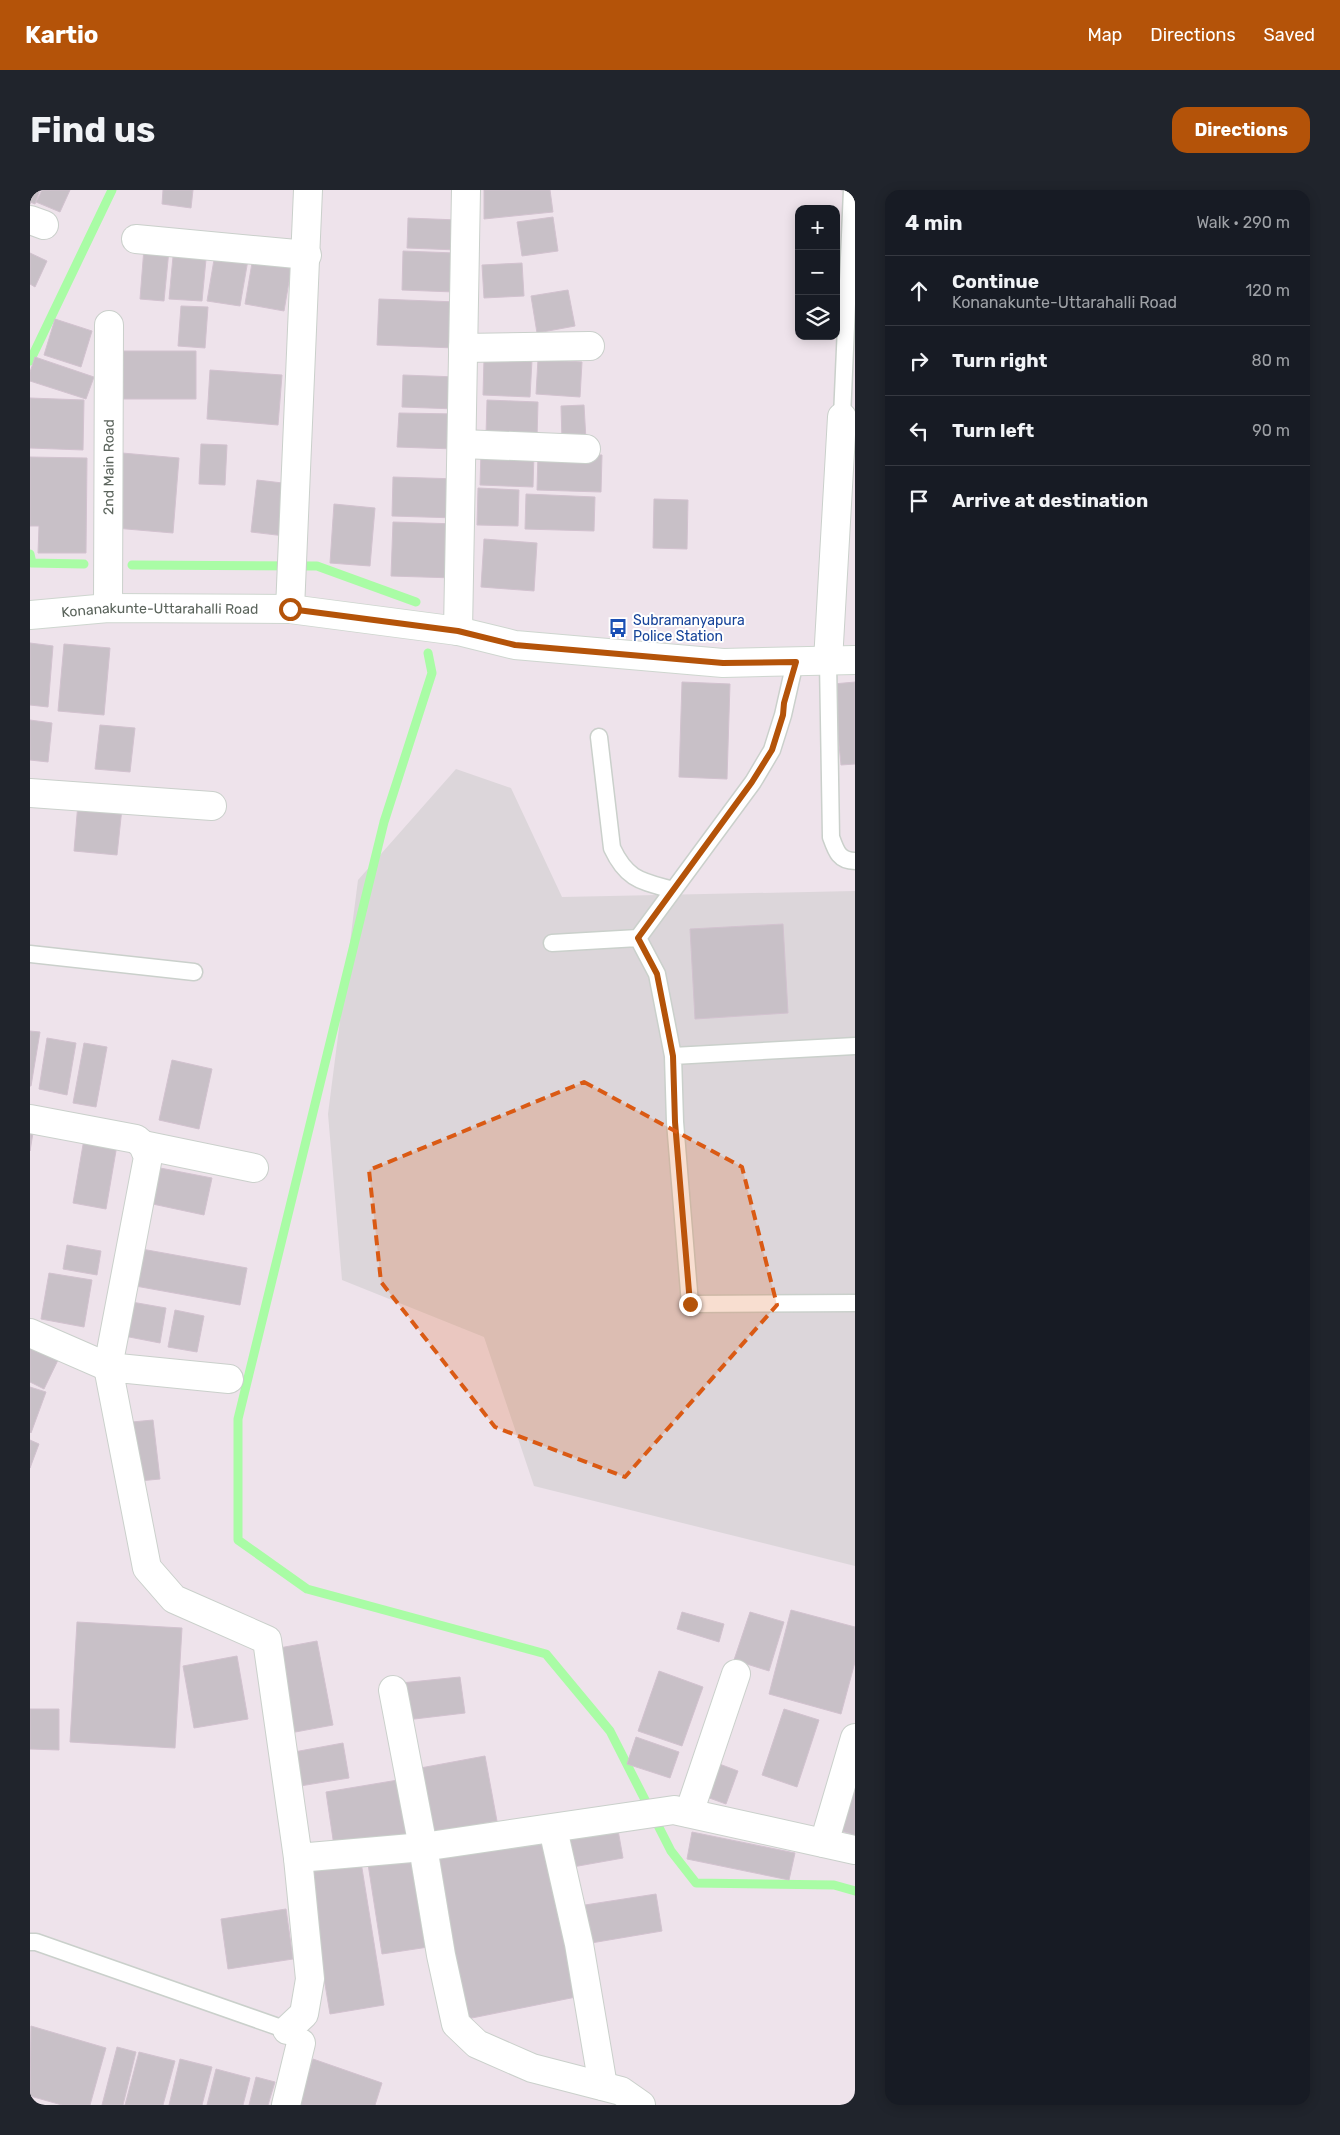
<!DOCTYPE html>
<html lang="en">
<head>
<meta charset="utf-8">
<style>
  body { margin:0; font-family:Rubik,sans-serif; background:#20242c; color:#f1f3f6 }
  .controls { position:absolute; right:15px; top:15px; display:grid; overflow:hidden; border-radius:10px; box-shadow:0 2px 12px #0003 }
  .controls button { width:45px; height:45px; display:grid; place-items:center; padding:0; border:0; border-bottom:1px solid #363941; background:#171b24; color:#f1f3f6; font:25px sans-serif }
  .stop { position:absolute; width:15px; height:15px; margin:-11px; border:4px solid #b45309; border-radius:50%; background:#fff }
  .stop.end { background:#b45309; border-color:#fff; box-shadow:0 1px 5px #0008 }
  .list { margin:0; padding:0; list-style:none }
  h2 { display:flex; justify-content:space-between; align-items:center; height:65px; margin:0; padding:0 20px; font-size:21px }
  h2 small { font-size:16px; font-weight:400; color:#9ea1a6 }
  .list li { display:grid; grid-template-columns:32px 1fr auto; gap:15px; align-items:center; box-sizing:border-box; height:70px; padding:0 20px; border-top:1px solid #363941 }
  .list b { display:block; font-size:19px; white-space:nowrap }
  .list p { margin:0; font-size:16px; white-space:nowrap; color:#9ea1a6 }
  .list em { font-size:16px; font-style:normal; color:#9ea1a6 }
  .icon { flex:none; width:28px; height:28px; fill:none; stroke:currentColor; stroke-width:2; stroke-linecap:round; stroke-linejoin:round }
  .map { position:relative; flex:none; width:825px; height:1915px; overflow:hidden; border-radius:15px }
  header { display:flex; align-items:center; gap:30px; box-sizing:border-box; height:70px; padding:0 25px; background:#b45309; color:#fff }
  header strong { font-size:24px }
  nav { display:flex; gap:28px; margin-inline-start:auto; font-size:18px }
  .intro { display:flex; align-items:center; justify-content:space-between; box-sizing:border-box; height:120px; padding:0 30px }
  h1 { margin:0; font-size:35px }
  .button { padding:12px 22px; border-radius:15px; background:#b45309; color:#fff; font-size:18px; font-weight:700 }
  main { display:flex; gap:30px; padding:0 30px }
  aside { flex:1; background:#171b24; border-radius:15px; box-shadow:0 2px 12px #0003 }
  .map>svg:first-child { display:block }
  .industrial { fill:#dcd6da }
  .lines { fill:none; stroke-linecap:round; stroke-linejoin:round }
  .stream { stroke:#a9fca5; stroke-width:9 }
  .building { fill:#c8c0c7; stroke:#d2c2cf }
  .service-casing { stroke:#cad0cb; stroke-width:19 }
  .minor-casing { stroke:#cad0cb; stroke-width:30 }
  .secondary-casing { stroke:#ced6cf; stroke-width:30 }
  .service { stroke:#fff; stroke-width:16 }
  .minor { stroke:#fff; stroke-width:28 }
  .secondary { stroke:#fff; stroke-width:28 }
  .route { stroke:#b45309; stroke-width:6 }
  .marked { fill:#da5a14; fill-opacity:0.2; stroke:#da5a14; stroke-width:4; stroke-dasharray:10 6; stroke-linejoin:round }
  .labels { text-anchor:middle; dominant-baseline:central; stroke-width:4; stroke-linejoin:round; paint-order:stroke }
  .street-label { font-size:14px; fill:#5b645c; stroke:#fff }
  .transit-label { font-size:14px; fill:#164399; stroke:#fff; text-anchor:start }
</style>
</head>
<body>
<header>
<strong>Kartio</strong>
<nav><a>Map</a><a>Directions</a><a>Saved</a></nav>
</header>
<div class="intro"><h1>Find us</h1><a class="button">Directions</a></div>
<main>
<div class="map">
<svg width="825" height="1915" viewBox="0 0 825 1915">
  <rect width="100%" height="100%" fill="#eee3eb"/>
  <path class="industrial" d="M426,579L481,598L532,707L825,701V1376L504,1296L454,1147L312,1090L298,924L328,690Z"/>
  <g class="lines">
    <path class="stream" d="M0,171L82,0
      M0,364L2,373L54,374
      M102,375L287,376L386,412
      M398,463L402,483L354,632L208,1229V1350L277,1399L516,1464L580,1541L641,1661L666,1693L804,1695L825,1701"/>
  </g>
  <path class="building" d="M0,0H10L5,14L0,12Z
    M12,0H40L30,22L6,12Z
    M133,0H163L161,18L132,14Z
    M454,0H520L523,22L454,29Z
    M523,27L528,61L492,66L487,32Z
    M378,28L428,30L427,60L377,58Z
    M144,56L177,59L172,111L139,109Z
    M114,58L139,60L134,111L110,109Z
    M186,58L219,64L210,116L177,111Z
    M373,61L425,63L424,102L372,100Z
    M0,63L17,71L5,97L0,94Z
    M223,67L262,74L254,121L215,114Z
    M492,73L494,106L454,108L452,75Z
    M538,100L545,136L507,143L501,106Z
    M349,109L427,112L425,158L347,155Z
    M151,116L178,117L175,158L148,156Z
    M25,129L62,141L51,177L14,165Z
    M93,161H166V209H93Z
    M5,167L64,187L56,209L0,191V182Z
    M454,169L502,170L500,207L453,205Z
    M508,169L552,172L550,207L506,204Z
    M180,180L252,185L248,235L177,229Z
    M373,185L427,187L426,219L372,217Z
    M0,208L54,210L53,260L0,258Z
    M457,210L508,212L507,248L456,245Z
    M554,215L556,250L532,251L531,216Z
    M369,223L427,224L425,259L367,257Z
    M171,254L197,255L195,295L169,294Z
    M451,261L504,263L503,297L450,295Z
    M92,263L149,268L143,343L85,338Z
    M508,263L572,265L571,302L507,300Z
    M0,267L57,268L56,363H8L9,336H0Z
    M363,287L429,289L427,328L362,326Z
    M227,290L261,294L255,346L221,342Z
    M448,298L489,300L488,336L447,335Z
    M496,304L565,307L564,341L495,339Z
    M624,309L658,310L657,359L623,358Z
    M304,314L345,318L340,376L300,373Z
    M363,332L427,334L425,388L361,386Z
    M454,349L507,353L504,401L451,397Z
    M0,453L23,456L18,517L0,515Z
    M34,454L80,458L74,525L28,521Z
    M652,492L700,494L697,589L649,587Z
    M825,492V574L811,575L803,494Z
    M0,530L22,533L18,572L0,570Z
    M70,535L105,538L100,582L65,579Z
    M48,613L92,618L87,665L44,661Z
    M753,734L758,823L665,829L660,739Z
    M0,841L10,842L1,896H0Z
    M17,848L46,853L37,905L9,899Z
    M54,853L77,857L66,917L43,913Z
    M142,870L182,879L169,939L129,930Z
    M0,936L4,937L0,961Z
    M54,949L87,955L76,1019L43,1013Z
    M125,977L182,988L174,1025L118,1013Z
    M37,1055L71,1061L67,1085L33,1079Z
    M106,1058L217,1078L210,1115L100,1095Z
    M19,1083L62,1090L54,1137L11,1129Z
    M96,1111L136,1118L130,1153L89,1145Z
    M145,1120L174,1126L167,1162L138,1157Z
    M0,1154L29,1168L14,1199L0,1192Z
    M0,1197L16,1202L1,1243L0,1242Z
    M123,1230L130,1289L109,1291L102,1232Z
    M0,1250L9,1254L0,1278Z
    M761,1420L825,1437V1472L811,1524L739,1504Z
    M652,1422L694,1434L689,1452L647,1439Z
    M720,1422L754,1432L739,1481L704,1470Z
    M47,1432L152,1438L145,1558L40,1552Z
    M287,1451L303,1535L260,1543L244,1459Z
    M207,1466L218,1529L164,1538L153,1476Z
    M629,1481L673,1497L652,1556L608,1541Z
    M430,1487L435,1523L376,1530L371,1493Z
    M0,1519H29V1560L0,1559Z
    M754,1519L789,1530L767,1597L732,1585Z
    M606,1547L649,1562L640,1588L597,1574Z
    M313,1553L319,1588L270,1596L264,1562Z
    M455,1566L467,1631L397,1644L385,1579Z
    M684,1572L708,1581L696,1614L671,1605Z
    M368,1590L377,1644L304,1656L296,1602Z
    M815,1600L825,1602V1645L804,1639Z
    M588,1640L593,1668L537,1678L532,1649Z
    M662,1642L765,1663L759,1690L657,1669Z
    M513,1647L546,1807L432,1830L399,1670Z
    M392,1665L405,1756L352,1764L338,1674Z
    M331,1672L354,1815L300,1824L276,1681Z
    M626,1704L632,1741L561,1753L555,1715Z
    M256,1719L263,1769L198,1779L191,1729Z
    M1,1836L76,1858L60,1915H32L0,1906Z
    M87,1857L106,1862L93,1915H72Z
    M109,1862L145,1871L133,1915H95Z
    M150,1869L182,1877L172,1915H139Z
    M283,1869L352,1893L345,1915H267Z
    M186,1879L220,1888L213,1915H177Z
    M226,1887L245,1892L238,1915H219Z"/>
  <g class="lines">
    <g class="service-casing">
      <path id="service" d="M812,227L822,0
        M798,471L801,647C806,661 809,671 825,671
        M569,547L582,658C597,690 611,691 643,700
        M608,748L627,784L643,866L645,932L660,1114L825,1113
        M608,748L723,592L742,560L753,525L765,472
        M522,753L608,748
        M0,764L164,782
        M643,866L825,856
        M0,1752H6L257,1840"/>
    </g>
    <g class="minor-casing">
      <g id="minor">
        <path d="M0,30L14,35"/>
        <path d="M106,49L277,65"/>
        <path d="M433,158L560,156"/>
        <path d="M432,254L556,259"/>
        <path id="s1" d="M78,418L79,135"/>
        <path d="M260,419L278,0"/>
        <path d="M428,441L436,0"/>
        <path d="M798,471L812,227"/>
        <path d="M0,603L182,616"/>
        <path d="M0,929L106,949L113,955L118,967L78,1177L0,1143"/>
        <path d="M113,955L224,978"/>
        <path d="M199,1189L78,1177L117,1378L144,1409L237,1450L268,1668L393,1657L644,1620L825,1660"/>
        <path d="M363,1500L393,1657L411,1765L426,1834L447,1854L502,1878L591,1901L611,1915"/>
        <path d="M659,1623L706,1484"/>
        <path d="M523,1639L549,1754L573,1896"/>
        <path d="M794,1653L825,1548"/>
        <path d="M257,1840L274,1824L280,1789L268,1668"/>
        <path d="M256,1915L271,1853"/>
      </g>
    </g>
    <g class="secondary-casing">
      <g id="secondary">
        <path id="s2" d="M0,425L78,418L260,419L428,441L485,455L693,473L825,470"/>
      </g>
    </g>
    <use href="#service" class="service"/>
    <use href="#minor" class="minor"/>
    <use href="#secondary" class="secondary"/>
  </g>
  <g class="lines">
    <path class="route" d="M260,419L428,441L485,455L693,473L766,472L754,513L753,525L742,560L722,592L608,748L627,784L643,866L645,932L660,1114"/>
  </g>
  <path class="marked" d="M554,892L712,977L747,1115L595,1287L465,1237L351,1092L339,980Z"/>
  <defs>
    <g id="bus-bare" transform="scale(1.5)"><path d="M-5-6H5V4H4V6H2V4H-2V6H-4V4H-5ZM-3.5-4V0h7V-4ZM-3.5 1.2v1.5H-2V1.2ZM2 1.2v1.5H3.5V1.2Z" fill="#1a4fb4" stroke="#fff" stroke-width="2.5" paint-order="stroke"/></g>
  </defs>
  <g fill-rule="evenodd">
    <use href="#bus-bare" x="588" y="438"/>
  </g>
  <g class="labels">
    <g class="street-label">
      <text stroke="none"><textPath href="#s1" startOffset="141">2nd Main Road</textPath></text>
      <text stroke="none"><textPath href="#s2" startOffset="130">Konanakunte-Uttarahalli Road</textPath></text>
    </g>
    <g class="transit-label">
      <text x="603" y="430">Subramanyapura<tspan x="603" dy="16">Police Station</tspan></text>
    </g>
  </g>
</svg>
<div class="controls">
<button>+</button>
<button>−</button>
<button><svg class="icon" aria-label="layers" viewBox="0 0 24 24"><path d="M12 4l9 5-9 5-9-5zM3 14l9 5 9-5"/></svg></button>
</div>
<div class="stop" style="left:260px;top:419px"></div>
<div class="stop end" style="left:660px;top:1114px"></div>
</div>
<aside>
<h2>4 min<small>Walk · 290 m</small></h2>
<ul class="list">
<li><svg class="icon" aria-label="ahead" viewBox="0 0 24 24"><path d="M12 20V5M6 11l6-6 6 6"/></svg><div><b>Continue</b><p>Konanakunte-Uttarahalli Road</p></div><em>120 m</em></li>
<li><svg class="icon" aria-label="right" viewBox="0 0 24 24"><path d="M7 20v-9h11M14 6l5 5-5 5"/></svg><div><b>Turn right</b></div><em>80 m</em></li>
<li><svg class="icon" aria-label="left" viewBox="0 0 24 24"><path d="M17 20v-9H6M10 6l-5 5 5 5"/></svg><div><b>Turn left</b></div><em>90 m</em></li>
<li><svg class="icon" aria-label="arrive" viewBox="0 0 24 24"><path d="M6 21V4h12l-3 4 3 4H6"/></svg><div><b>Arrive at destination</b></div></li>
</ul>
</aside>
</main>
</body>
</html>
